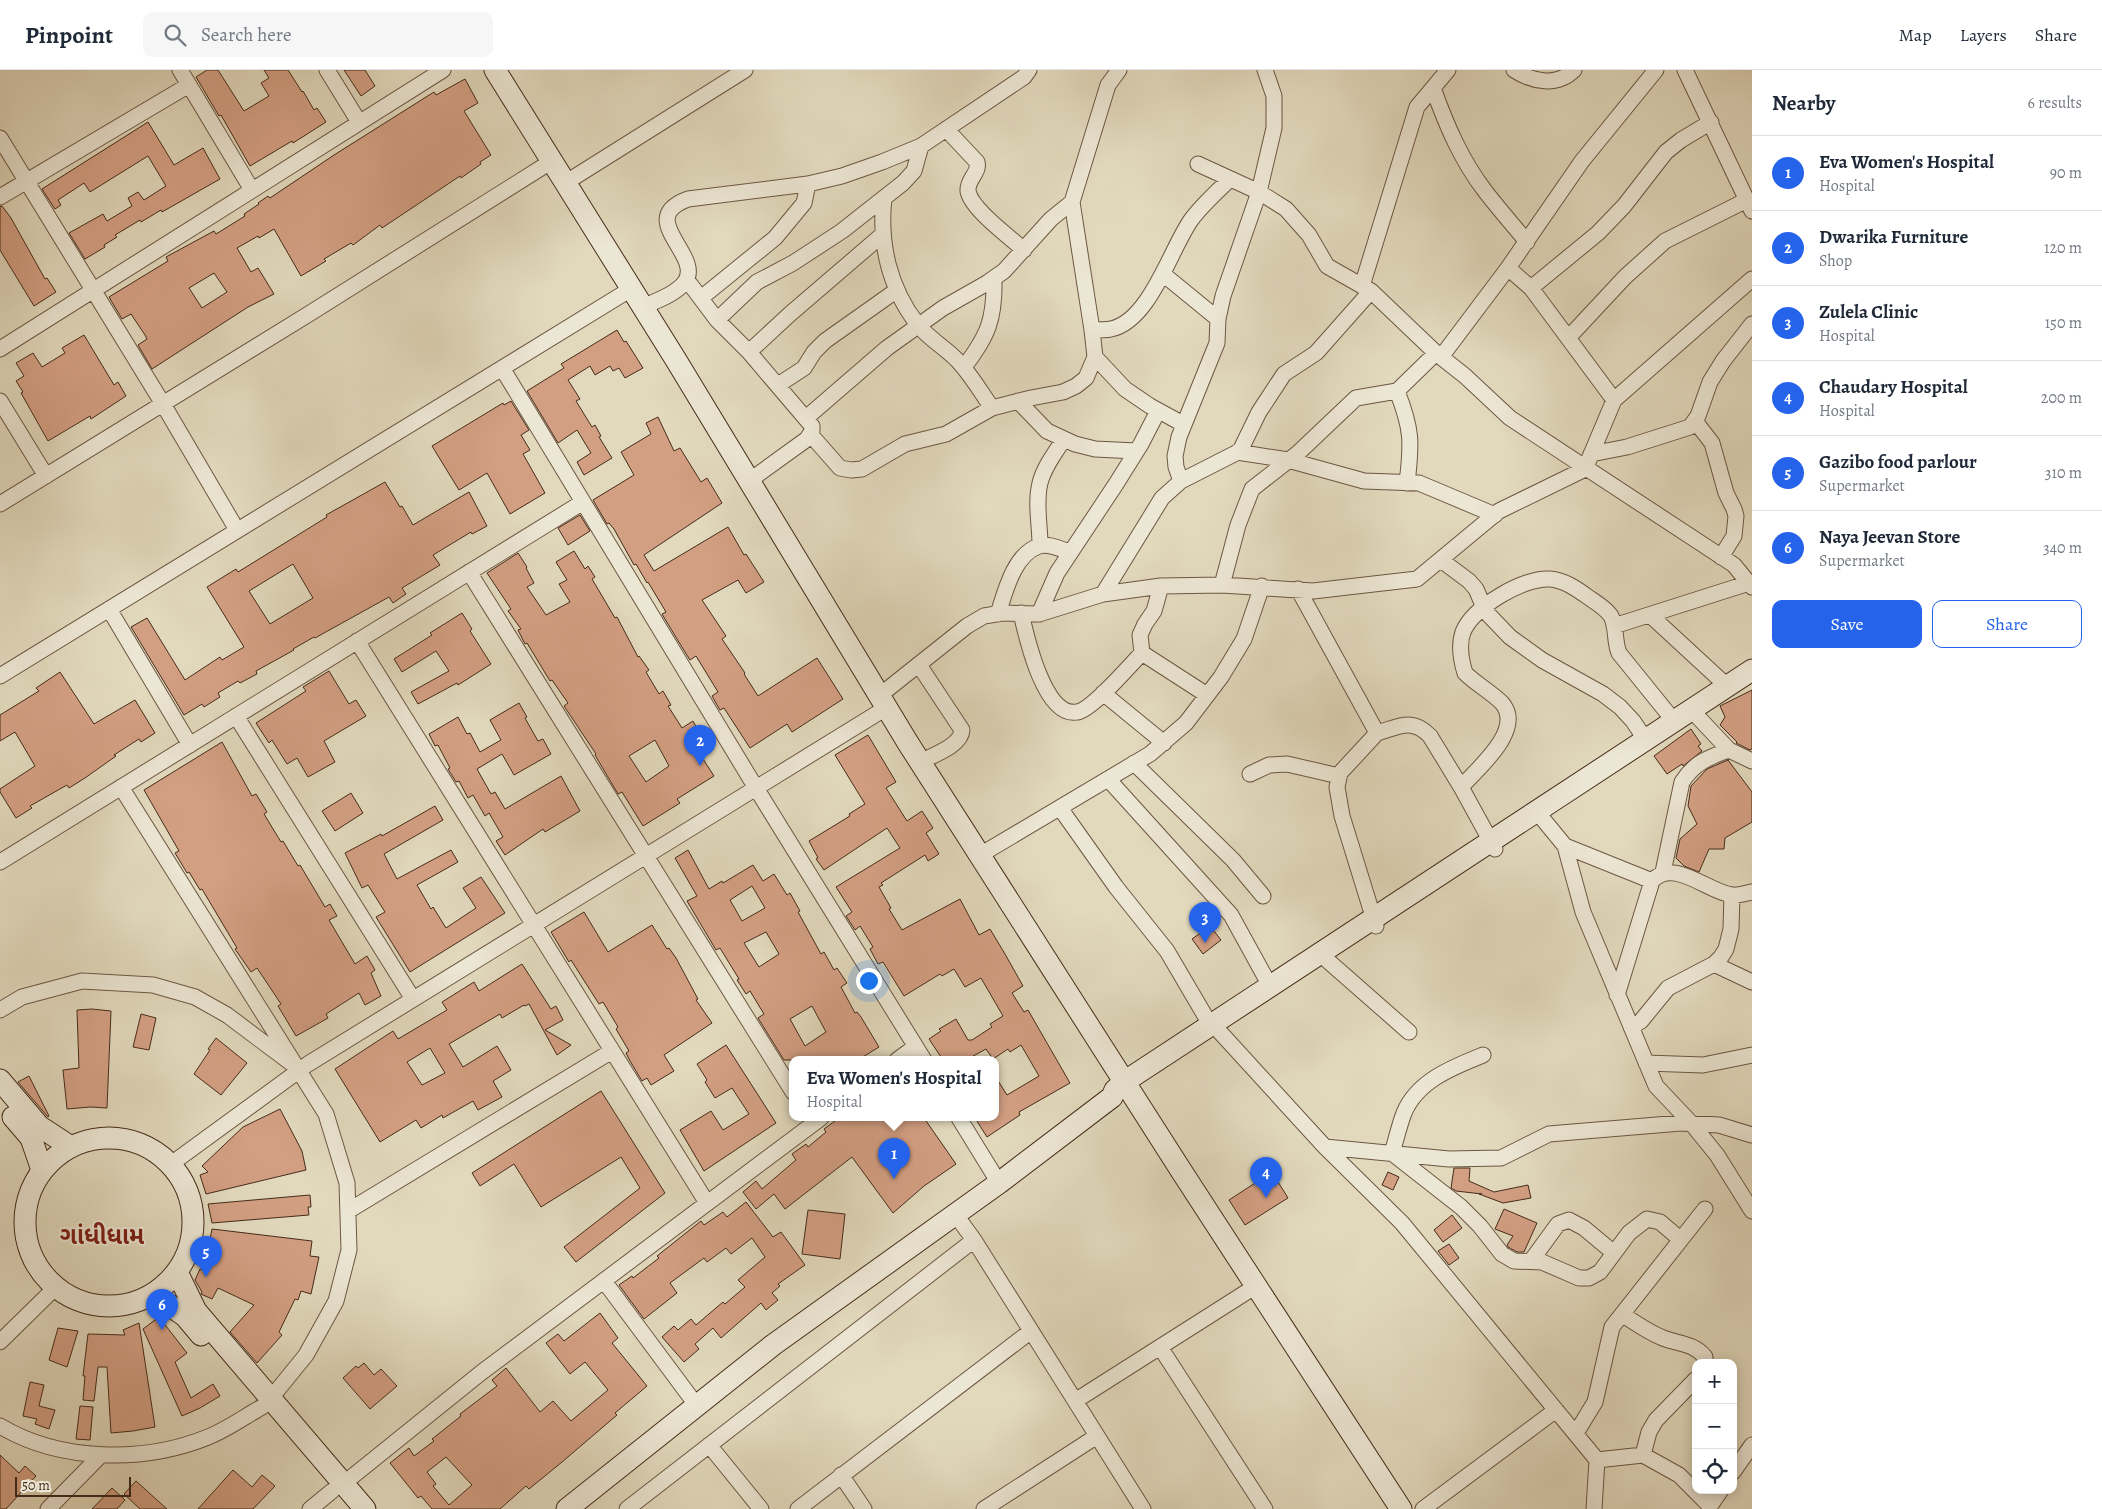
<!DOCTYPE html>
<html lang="en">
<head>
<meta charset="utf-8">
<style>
  body { margin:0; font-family:Alegreya,"Noto Sans Gujarati",serif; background:#f6f6f7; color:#1f2937 }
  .controls { position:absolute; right:15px; bottom:15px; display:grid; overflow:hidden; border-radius:10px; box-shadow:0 2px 12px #0003 }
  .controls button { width:45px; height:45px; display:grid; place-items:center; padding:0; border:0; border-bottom:1px solid #e0e1e3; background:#fff; color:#1f2937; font:25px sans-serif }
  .scale { position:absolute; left:15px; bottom:12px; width:116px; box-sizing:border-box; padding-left:5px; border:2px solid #452c19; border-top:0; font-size:14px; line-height:18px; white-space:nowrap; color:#452c19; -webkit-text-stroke:4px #ece6d4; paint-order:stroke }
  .you { position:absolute; left:868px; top:910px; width:18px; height:18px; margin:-12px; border:4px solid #fff; border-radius:50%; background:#1a73e8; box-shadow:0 0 0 8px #1a73e833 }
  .badge { display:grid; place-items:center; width:32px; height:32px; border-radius:50%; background:#2563eb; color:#fff; font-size:16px; font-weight:700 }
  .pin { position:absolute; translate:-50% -41px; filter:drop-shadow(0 1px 2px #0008) }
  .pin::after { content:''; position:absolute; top:26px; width:18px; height:15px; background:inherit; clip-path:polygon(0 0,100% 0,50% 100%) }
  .popup { position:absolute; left:789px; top:986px; width:210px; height:65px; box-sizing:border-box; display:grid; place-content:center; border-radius:10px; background:#fff; filter:drop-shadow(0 1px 4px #0005); font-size:16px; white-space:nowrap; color:#747a83 }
  .popup b { font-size:19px; color:#1f2937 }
  .popup::after { content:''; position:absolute; left:50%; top:100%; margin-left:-10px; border:10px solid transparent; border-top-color:#fff }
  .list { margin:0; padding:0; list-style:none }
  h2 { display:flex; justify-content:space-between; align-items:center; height:65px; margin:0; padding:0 20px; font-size:21px }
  h2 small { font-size:16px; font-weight:400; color:#747a83 }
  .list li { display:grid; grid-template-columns:32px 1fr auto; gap:15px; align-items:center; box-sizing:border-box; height:75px; padding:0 20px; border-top:1px solid #e0e1e3 }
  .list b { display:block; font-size:19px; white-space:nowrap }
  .list p { margin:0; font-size:16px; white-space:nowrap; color:#747a83 }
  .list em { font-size:16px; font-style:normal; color:#747a83 }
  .actions { display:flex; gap:10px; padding:15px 20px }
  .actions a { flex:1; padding:11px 0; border:1px solid #2563eb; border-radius:10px; text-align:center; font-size:18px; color:#2563eb }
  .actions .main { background:#2563eb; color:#fff }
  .icon { flex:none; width:28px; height:28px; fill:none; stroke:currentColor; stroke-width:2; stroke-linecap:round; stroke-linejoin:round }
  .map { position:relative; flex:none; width:1752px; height:1439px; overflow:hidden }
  header { display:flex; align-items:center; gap:30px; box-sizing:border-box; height:70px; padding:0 25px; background:#fff; border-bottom:1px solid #e0e1e3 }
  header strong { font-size:24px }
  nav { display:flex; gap:28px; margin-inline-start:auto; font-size:18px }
  .search { width:350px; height:45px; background:#f6f6f7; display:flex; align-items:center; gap:12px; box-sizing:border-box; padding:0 18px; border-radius:10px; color:#747a83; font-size:19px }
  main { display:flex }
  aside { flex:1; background:#fff }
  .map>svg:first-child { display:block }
  .building { fill:#d39f83; stroke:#452c19; fill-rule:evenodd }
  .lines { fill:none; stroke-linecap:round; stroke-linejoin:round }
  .street-casing { stroke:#6c5742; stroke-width:17 }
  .secondary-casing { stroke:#452c19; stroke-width:23 }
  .street { stroke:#ece6d4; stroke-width:15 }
  .secondary { stroke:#ece6d4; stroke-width:21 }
  .labels { text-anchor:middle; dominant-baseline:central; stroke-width:4; stroke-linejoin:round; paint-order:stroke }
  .town-label { font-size:24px; font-weight:bold; fill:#7a1f14; stroke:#ece6d4 }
</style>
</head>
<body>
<header>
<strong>Pinpoint</strong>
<div class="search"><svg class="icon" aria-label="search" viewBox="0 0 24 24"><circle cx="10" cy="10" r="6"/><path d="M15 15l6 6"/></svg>Search here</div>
<nav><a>Map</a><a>Layers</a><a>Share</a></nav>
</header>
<main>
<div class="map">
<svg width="1752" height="1439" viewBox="0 0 1752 1439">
  <rect width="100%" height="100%" fill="#e2d9bd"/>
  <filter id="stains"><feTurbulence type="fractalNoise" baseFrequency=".004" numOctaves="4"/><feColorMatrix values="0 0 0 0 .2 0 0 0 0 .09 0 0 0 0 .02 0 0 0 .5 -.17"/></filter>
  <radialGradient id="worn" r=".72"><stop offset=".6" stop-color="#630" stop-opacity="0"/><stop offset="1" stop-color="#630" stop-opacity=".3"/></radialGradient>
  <path class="building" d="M207,0H218L244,41L269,26L261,13L269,8L264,0H288L302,22L303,21L314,40L317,38L326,52L293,73L292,71L250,96L221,45L219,46L196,7Z
    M344,0H365L375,16L361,26Z
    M465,9L478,33L464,41L491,85L480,92L481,94L461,108L460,106L382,158L380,155L353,175L351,173L324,189L326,191L301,206L274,159L259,168L258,166L237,178L251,202L258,198L274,224L248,237L152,299L138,275L147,269L145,265L131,244L122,249L109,227L168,191L166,187L214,161L216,164L245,146L244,144L259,134L258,133L268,126L270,128L334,85L434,22L436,25ZM214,203L227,222L202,238L189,218Z
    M148,52L174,95L203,78L220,109L162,142L161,140L141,152L140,150L115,165L117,167L104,175L105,177L85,189L69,163L103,144L107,151L132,136L128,128L138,122L144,130L166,116L148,86L90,122L84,113L58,130L61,135L55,139L42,119Z
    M0,136H2L11,148L45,209L47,208L56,222L34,236L0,180Z
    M617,260L624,272L626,271L643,298L625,308L619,298L613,301L610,296L595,305L590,296L568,310L580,329L576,331L592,357L595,355L601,366L599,367L612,388L584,405L577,392L591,383L577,360L558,373L527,321L564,298L561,294Z
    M84,265L114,315L118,312L126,326L91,349L90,346L48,371L21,323L23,322L16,311L24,306L16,293L33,283L42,297L65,283L62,278Z
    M511,331L529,360L521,365L530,380L523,384L545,423L510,444L487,403L459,420L432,376L503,333L504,335Z
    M658,347L674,381L680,378L701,412L707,408L722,433L644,485L654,501L728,457L744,485L746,484L764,512L746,523L738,510L702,530L726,566L722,569L745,603L744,604L758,626L817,588L843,629L792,662L787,654L750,678L724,638L720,640L712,626L718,622L696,586L690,590L677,569L662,544L666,542L648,512L647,513L636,494L634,495L614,459L609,453L607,454L593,430L634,405L621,382L651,364L646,353Z
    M385,412L400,437L402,436L413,455L469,422L487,456L472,464L471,462L433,485L440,495L402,518L406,524L393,533L389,527L315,568L314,567L293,579L294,580L256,601L257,604L240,613L238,611L218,623L220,627L204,637L202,634L184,645L131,557L147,548L185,610L220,587L222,590L244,577L207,517L236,499L238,502L327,447L326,445ZM293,494L313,528L270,554L249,521Z
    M580,445L590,461L568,475L558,458Z
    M574,481L585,499L588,496L595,507L592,509L615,548L617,547L638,587L639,586L649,600L646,602L659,624L663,621L671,635L668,636L682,658L693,651L701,666L692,672L714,706L677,729L680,733L643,756L622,722L618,724L595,685L596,684L564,636L568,633L552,610L550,611L527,573L525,574L518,560L521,559L508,541L511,539L487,503L518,483L527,497L526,498L534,513L527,517L546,545L570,532L559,514L567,510L556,492ZM655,670L669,696L646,712L629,686Z
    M462,543L472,559L470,561L491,594L458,615L457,613L418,634L411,622L449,601L436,581L402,602L394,589L432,565L430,563Z
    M329,601L349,634L356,630L366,646L324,671L335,692L308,707L297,688L287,694L272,670L269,673L256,653L306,621L303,617Z
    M60,602L94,654L135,630L155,663L141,672L139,669L114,685L116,686L85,708L69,718L67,715L30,736L32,738L16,748L0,722V719L35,696L15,662L0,671V645L39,621L36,618Z
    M1752,620V679L1750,680L1736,673L1737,672L1720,655L1725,647L1720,636Z
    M519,633L527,647L525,648L538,671L543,669L551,684L514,705L502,684L477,699L491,724L495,722L505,739L561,706L580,741L545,762L543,759L505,785L496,771L503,767L489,743L485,746L473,725L468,728L459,711L456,712L448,699L450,698L438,675L435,676L429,664L458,647L467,664L470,663L480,682L501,670L490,650Z
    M1691,659L1701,674L1698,676L1702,681L1683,696L1682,694L1667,704L1654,686Z
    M868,665L896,712L886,718L907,751L922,741L933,758L926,763L939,784L928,791L925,785L881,813L883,815L879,817L891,838L889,839L902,860L960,829L979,865L990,859L1005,884L1023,916L1012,923L1024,942L1028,940L1070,1013L1019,1042L1020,1045L987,1067L975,1048H995V1006L1007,1025L1039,1006L1021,975L1010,982L1008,979L993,989L986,979L966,990H943L929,969L941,961L939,959L956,949L968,970H972L992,957L990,954L1003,946L981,908L965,917L954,899L942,906L940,904L904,926L883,892L878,894L870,879L873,877L860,856L855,860L846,846L852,842L836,817L900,778L887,758L824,800L816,789L818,788L809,771L850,746L849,744L865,734L835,685Z
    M222,672L252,726L256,724L267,742L264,744L281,772L283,771L298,796L300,795L325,837L330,834L337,846L329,850L355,894L367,886L375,900L371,903L381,926L365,935L359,923L326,944L328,948L296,966L278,936L281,934L257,898L251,902L235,879L237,878L202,819L200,820L189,802L187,803L175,783L179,781L144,720Z
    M1728,690L1752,722V752L1725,768L1724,779H1709L1699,802L1684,796L1676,788L1680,769L1697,754L1688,736L1691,716L1707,699Z
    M351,723L363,743L335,761L322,741Z
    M435,736L443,750L384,784L397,809L451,780L458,792L417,815L431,839L433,837L446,858L476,838L463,818L481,807L505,843L410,902L376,847L385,842L368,815L362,818L345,783L381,764L382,766Z
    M688,780L709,819L722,811L723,813L753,795L763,811L774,804L787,825L790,823L800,841L798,842L821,884L824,882L834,900L837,898L847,913L841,917L855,943L857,942L861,947L879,977L858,990H784L758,948L764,944L750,921L746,924L737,910L739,909L720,878L716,880L687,831L697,826L675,788ZM752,816L765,838L742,851L730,830ZM766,862L779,884L759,897L744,873ZM812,936L826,962L805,976L790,949Z
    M584,842L608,882L652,855L667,879L669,878L676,888L698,929L696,930L712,953L664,985L674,1001L651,1015L647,1008L642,1011L630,991L626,983L629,981L616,959L618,957L603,932L599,934L571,890L569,892L551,862Z
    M1210,856L1221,870L1203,884L1192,869Z
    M522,894L551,939L556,936L563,950L545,960L571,975L557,985L529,934L525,936L524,935L502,948L500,944L449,974L463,997L497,976L511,1000L493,1011L502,1027L478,1040L473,1031L443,1048L442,1045L421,1058L416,1050L380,1072L335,999L393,961L398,969L447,940L442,932L474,912L479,921ZM430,978L445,1003L422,1015L407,992Z
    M92,939L111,941L107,1038L90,1037L67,1039L63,1000L79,998L77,940Z
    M141,944L156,948L149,980L133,977Z
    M216,968L247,993L221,1025L194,1004L210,980L208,979Z
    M726,975L776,1053L704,1101L680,1060L711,1041L723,1060L749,1044L732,1018L715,1028L705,1012L707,1010L697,994Z
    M29,1006L49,1046L48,1047L18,1012Z
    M601,1021L665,1123L576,1192L564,1177L640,1118L621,1087L541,1137L514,1094L480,1116L472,1103Z
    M280,1039L302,1081L306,1100L206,1124L200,1105L208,1102L202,1096L243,1057Z
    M839,1048H924L956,1094L924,1116L893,1143L852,1087L785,1139L774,1124L756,1139L743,1122L756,1111L762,1119L796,1090L792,1084L806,1074L808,1077L826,1062L824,1059Z
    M1454,1098H1470L1469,1111L1494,1122L1528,1115L1531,1128L1503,1133L1479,1124H1482L1456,1121L1451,1118Z
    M1272,1102L1288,1128L1245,1155L1229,1130Z
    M1388,1102L1399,1107L1393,1120L1382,1115Z
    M310,1125L311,1137H308L309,1145L212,1153L208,1134Z
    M746,1132L773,1167L781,1162L805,1195L778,1214L780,1216L772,1223L778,1230L766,1240L761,1233L721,1268L713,1258L695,1274L699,1279L684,1292L662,1267L674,1256L678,1260L691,1249L696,1255L723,1232L725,1234L745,1217L738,1210L765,1187L752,1168L731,1184L726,1178L707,1192L704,1188L670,1213L677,1223L644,1249L619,1215L632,1206L633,1208L659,1188L657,1186L701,1151L704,1155L723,1142L727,1147Z
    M1504,1139L1537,1153L1524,1182H1517L1508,1177L1507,1175L1513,1166L1495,1159Z
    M808,1140L845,1144L840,1189L802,1184Z
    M1452,1145L1462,1158L1443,1172L1434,1160Z
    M212,1159L312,1171L310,1186L319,1187L311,1224L301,1221L298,1230L295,1229L279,1262L282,1265L257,1293L230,1262L254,1235L218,1218L212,1229L201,1224L202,1222L195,1210L200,1199L204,1200Z
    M1449,1174L1459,1188L1449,1195L1438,1181Z
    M600,1243L618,1268L612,1273L647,1316L615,1343L617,1345L562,1392L529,1419L526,1416L500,1439H432L421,1426L418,1428L390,1393L409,1378L414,1386L434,1371L432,1369L461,1346L460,1344L497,1316L492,1310L506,1298L540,1342L553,1331L571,1351L608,1320L585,1292L570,1304L546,1273L558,1264L564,1271ZM446,1387L472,1415L449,1435L433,1416L436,1414L427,1402Z
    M159,1247L187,1283L175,1292L191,1328L213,1314L220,1326L200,1338L182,1346L143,1259Z
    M139,1253L155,1357L133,1361L111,1363L107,1297H98L94,1331L83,1330L85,1306H83L88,1264L125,1265L123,1260Z
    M58,1258L78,1261L67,1297L49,1290Z
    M364,1293L374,1305L381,1299L397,1316L370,1339L343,1308L356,1296L358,1298Z
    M30,1312L44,1315L39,1336L55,1340L49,1359L35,1354L37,1349L23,1346Z
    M80,1336L93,1337L90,1370L76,1369Z
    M0,1385L19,1403L25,1396L36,1406L6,1439H0Z
    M233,1400L252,1417L262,1405L275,1416L253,1439H198Z
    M136,1411L167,1439H140L124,1424Z
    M112,1418L125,1430L117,1439H92Z"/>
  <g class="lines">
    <g class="street-casing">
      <path id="street" d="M180,0L252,120
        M327,0L359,52
        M1514,0C1533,12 1557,17 1574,0
        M1685,0L1752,141
        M1433,18C1446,54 1461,90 1485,121C1498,138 1513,155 1527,172
        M946,59L977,92C980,103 967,109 968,121C971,139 1010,167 1024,180
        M0,68L163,334L237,460
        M1198,94L1259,122L1286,139L1309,165L1327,196L1371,221L1436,283L1465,306L1510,348L1734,495L1752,517
        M565,113L745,0
        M0,127L189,15
        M884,128C879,173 889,218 918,255C929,269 946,278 958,291C971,305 981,322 992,338
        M1508,198L1531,218L1614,330
        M1163,204L1218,249
        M687,210L717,250L749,282L812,356V361L807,369L749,411
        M1362,216L1417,37L1448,0
        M1531,218L1598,163L1624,136L1666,82L1681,70L1711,52
        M701,228L775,168L804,133L808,114
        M642,237C656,231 676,224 685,212C704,185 634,149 688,129L808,114L842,106L882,92L921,76L1024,7L1029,0
        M717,250L757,212L793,193L842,161L903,113L914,101L921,76
        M1092,260C1098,260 1105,260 1111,259C1150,251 1171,178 1191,150C1202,135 1217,122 1230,109
        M1569,267L1625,207L1665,171L1747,130
        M0,279L443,0
        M749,282L790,244L882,165
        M1095,287L1125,319L1150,336L1183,354
        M1441,287L1508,198L1582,91L1656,0
        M964,297C988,266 995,249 994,208
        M502,298L756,718L924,990
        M778,315L804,298L814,282L825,271L897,220
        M1397,321C1412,359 1412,372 1407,413
        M0,331L46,406
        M1018,331L1047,361L1075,374L1095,379L1136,381
        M806,348L887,278L943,238L987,213L1004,201L1051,149L1072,132
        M1695,351L1712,373L1726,423L1734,439L1736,446L1734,466L1721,487
        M811,365L840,398L851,400L862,399L905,374L946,364L992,338L1031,328L1063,322L1076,316L1086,308L1095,287L1092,260L1072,132L1108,15L1119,0
        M1237,382L1288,390L1364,411L1419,413L1495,445
        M1591,384L1627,377L1690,357L1698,346L1710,312L1723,291L1752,254
        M1181,411L1176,397L1175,386L1179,367L1217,273L1218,249L1223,226L1259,122L1274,58V26L1265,0
        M0,434L312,242L552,91
        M1040,475C1040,455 1035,433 1040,413C1044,397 1055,383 1064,369
        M1441,490L1469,511L1476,519L1486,542L1510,567L1542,590L1603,624L1620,637L1633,651L1645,669
        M469,502L793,1022
        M1222,515L1238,455L1252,419L1298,383L1356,328L1397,321L1436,283
        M1161,516L1154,541L1145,554L1140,565L1142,583L1207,625
        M1298,519L1377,663C1398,657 1412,647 1430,666L1461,717L1495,779
        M1103,524L1161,516L1222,515L1313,521L1417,509L1499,441L1585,399L1614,330L1752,209
        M109,539L190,675
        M1021,543C1026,565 1044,648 1077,642C1092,640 1130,595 1142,583
        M998,544C1005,522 1014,484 1039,476C1049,473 1060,479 1069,482
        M1039,544L1057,503L1116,414L1141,374L1158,341
        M1650,545L1727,616
        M1614,556L1749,513
        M357,571L707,1133
        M919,595L962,660C961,676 933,685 920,692
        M0,606L631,219
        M1103,623L1164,673
        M879,626L967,556L984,546L1002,543L1039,544L1103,524L1162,428L1181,411L1240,381L1259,342L1284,304L1316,283L1371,221
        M236,646L413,929
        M1697,646L1729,680L1752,691
        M1134,693L1233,790L1263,826
        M1250,704L1269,695L1287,694L1339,706
        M1108,709L1231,845L1270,916
        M121,717L326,1044L347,1113L349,1180L336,1231L306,1285L271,1328
        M1461,717C1477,699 1525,660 1502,633C1491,622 1476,614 1465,603C1461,590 1458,576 1463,562C1473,537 1524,507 1550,509C1564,510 1577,519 1588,527C1595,532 1606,538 1611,546C1617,557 1614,571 1619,583L1674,651
        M1060,738L1116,817L1167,881L1211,956
        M1542,748L1565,776L1583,842L1656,1016L1691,1053L1717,1085L1752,1141
        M1565,776L1652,811
        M980,785L1150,684L1186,653L1221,607L1244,569L1262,516
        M0,792L583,432
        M1663,802L1682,712C1694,693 1709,687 1729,680
        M1376,856L1342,746L1337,717L1340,703L1377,663
        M1327,890L1409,962
        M1714,894L1752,912
        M1617,925L1652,811C1673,787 1708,822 1732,825C1738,826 1746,823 1752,822
        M0,940L22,927L82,911L153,915L195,927L227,945L291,993
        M1631,957L1641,951L1668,918L1714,894L1721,887L1726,879L1731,859L1732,825
        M1219,961L1325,1077L1449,1089L1501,1088L1549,1064L1681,1053L1719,1055L1752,1065
        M1483,985C1453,997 1417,1011 1404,1043C1399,1056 1396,1070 1392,1083L1461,1137L1480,1156L1502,1184L1514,1191L1542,1192L1579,1208H1589L1600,1202L1629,1163L1647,1149L1660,1152L1680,1169
        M897,990L915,977
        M1646,993L1703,995L1752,985
        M959,1048L999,1113
        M1325,1077L1402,1153L1597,1390L1643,1385L1679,1405L1710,1436L1709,1439
        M171,1094L308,994L886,638
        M348,1141L612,981
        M955,1144L974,1170L1143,1439
        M1531,1191L1558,1154L1569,1150L1584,1158L1614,1183
        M604,1211L697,1336
        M1622,1244C1635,1253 1648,1262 1663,1268C1678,1274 1694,1273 1705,1287V1293
        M0,1272L55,1218
        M1160,1277L1265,1439
        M1075,1331L1256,1216
        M0,1356C60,1392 144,1393 208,1367C226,1360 244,1347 262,1337
        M1576,1363L1595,1332L1612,1257L1705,1139
        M709,1375L761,1439
        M1643,1385L1649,1362L1656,1350L1696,1309
        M1733,1402L1752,1375
        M841,1405L864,1439
        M343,1414L482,1302L821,1048
        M1710,1436L1721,1420
        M48,1439L101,1385
        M310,1439L332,1421
        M627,1439L974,1170
        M798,1439L1031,1261
        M984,1439L1097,1366
        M1423,1439L1556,1340
        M1594,1439L1597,1390"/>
    </g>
    <g class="secondary-casing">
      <path id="secondary" d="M495,0L676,290L908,673L1182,1102L1401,1439
        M0,1010L39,1056L71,1077
        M13,1047L31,1068L42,1100
        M25 1152a84 84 0 1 1 168 0a84 84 0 1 1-168 0Z
        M177,1202L196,1241L365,1439
        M153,1224L185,1246L201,1265
        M567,1439L773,1275L999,1113L1112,1027L1115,1020L1124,1012L1752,600"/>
    </g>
    <use href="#street" class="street"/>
    <use href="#secondary" class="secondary"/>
  </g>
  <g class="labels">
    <g class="town-label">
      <text x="102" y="1166">ગાંધીધામ</text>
    </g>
  </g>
  <rect width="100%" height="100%" filter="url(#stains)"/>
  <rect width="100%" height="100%" fill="url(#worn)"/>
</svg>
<div class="controls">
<button>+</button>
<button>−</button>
<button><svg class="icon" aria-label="locate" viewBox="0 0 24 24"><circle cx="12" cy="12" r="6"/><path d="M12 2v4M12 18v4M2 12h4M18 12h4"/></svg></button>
</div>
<div class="scale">50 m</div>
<div class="you"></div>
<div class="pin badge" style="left:894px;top:1109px">1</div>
<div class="popup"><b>Eva Women's Hospital</b>Hospital</div>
<div class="pin badge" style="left:700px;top:696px">2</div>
<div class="pin badge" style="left:1205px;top:873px">3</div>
<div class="pin badge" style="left:1266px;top:1128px">4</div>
<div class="pin badge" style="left:206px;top:1207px">5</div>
<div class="pin badge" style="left:162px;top:1260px">6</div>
</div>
<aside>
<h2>Nearby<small>6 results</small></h2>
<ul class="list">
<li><span class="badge">1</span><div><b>Eva Women's Hospital</b><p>Hospital</p></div><em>90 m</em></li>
<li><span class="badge">2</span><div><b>Dwarika Furniture</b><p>Shop</p></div><em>120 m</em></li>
<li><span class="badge">3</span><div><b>Zulela Clinic</b><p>Hospital</p></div><em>150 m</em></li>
<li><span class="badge">4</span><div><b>Chaudary Hospital</b><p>Hospital</p></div><em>200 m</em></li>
<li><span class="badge">5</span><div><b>Gazibo food parlour</b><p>Supermarket</p></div><em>310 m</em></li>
<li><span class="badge">6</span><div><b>Naya Jeevan Store</b><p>Supermarket</p></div><em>340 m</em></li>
</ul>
<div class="actions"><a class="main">Save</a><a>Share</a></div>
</aside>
</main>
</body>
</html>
